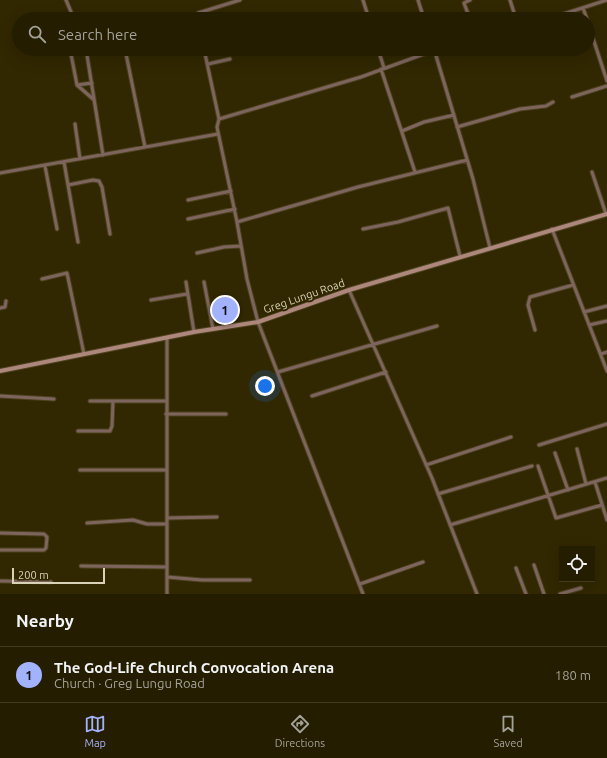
<!DOCTYPE html>
<html lang="en">
<head>
<meta charset="utf-8">
<style>
  body { margin:0; font-family:Ubuntu,sans-serif; background:#2d260a; color:#f1f3f6 }
  .controls { position:absolute; right:12px; bottom:12px; display:grid; overflow:hidden; border-radius:0px; box-shadow:0 4px 16px #0002 }
  .controls button { width:36px; height:36px; display:grid; place-items:center; padding:0; border:0; border-bottom:1px solid #423b22; background:#251d00; color:#f1f3f6; font:20px sans-serif }
  .scale { position:absolute; left:12px; bottom:10px; width:93px; box-sizing:border-box; padding-left:4px; border:2px solid #d9d2b7; border-top:0; font-size:11px; line-height:14px; white-space:nowrap; color:#d9d2b7; -webkit-text-stroke:3px #312700; paint-order:stroke }
  .you { position:absolute; left:265px; top:386px; width:14px; height:14px; margin:-10px; border:3px solid #fff; border-radius:50%; background:#1a73e8; box-shadow:0 0 0 6px #1a73e833 }
  .badge { display:grid; place-items:center; width:26px; height:26px; border-radius:50%; background:#a3b2fd; color:#111; font-size:13px; font-weight:700 }
  .pin { position:absolute; translate:-50% -50%; border:2px solid #fff; box-shadow:0 1px 4px #0006 }
  .list { margin:0; padding:0; list-style:none }
  h2 { display:flex; justify-content:space-between; align-items:center; height:52px; margin:0; padding:0 16px; font-size:17px }
  h2 small { font-size:13px; font-weight:400; color:#a3a299 }
  .list li { display:grid; grid-template-columns:26px 1fr auto; gap:12px; align-items:center; box-sizing:border-box; height:56px; padding:0 16px; border-top:1px solid #423b22 }
  .list b { display:block; font-size:15px; white-space:nowrap }
  .list p { margin:0; font-size:13px; white-space:nowrap; color:#a3a299 }
  .list em { font-size:13px; font-style:normal; color:#a3a299 }
  .icon { flex:none; width:22px; height:22px; fill:none; stroke:currentColor; stroke-width:2; stroke-linecap:round; stroke-linejoin:round }
  .map { position:relative; flex:none; width:607px; height:594px; overflow:hidden }
  .search { position:absolute; background:#251d00; box-shadow:0 4px 16px #0002; left:12px; right:12px; top:12px; height:44px; display:flex; align-items:center; gap:10px; box-sizing:border-box; padding:0 14px; border-radius:22px; color:#a3a299; font-size:15px }
  .sheet { height:108px; background:#251d00 }
  nav { display:flex; justify-content:space-around; align-items:center; box-sizing:border-box; height:56px; border-top:1px solid #423b22; background:#251d00; font-size:11px; color:#a3a299 }
  nav a { display:grid; justify-items:center; gap:2px }
  nav .on { color:#a3b2fd }
  .map>svg:first-child { display:block }
  .lines { fill:none; stroke-linecap:round; stroke-linejoin:round }
  .street-casing { stroke:#4c421d; stroke-width:5 }
  .secondary-casing { stroke:#4c421d; stroke-width:6 }
  .street { stroke:#7d655e; stroke-width:3 }
  .secondary { stroke:#ad877c; stroke-width:4 }
  .labels { text-anchor:middle; dominant-baseline:central; stroke-width:4; stroke-linejoin:round; paint-order:stroke }
  .street-label { font-size:11px; fill:#d9d2b7; stroke:#312700 }
</style>
</head>
<body>
<div class="map">
<svg width="607" height="594" viewBox="0 0 607 594">
  <rect width="100%" height="100%" fill="#312700"/>
  <g class="lines">
    <g class="street-casing">
      <path id="street" d="M66,0L74,19
        M363,0L369,19
        M418,0L424,19
        M470,0L464,3L470,19
        M510,0L516,19
        M583,8L587,19
        M197,19L198,13L240,0
        M548,19L607,0
        M588,23L607,81
        M70,49L77,85L93,99
        M86,49L103,155
        M125,49L145,147
        M204,49L219,119L217,127L237,222L247,279L258,322L363,594
        M378,49L384,68
        M434,49L473,179L490,248
        M208,64L230,59
        M381,69L415,172
        M77,85L92,83
        M572,97L607,86
        M219,119L361,77L424,54L447,49
        M75,124L80,159
        M457,127L520,109L546,106L553,102
        M402,131L424,122L454,115
        M64,162L78,242
        M45,166L57,229
        M592,172L606,214
        M0,173L218,134
        M68,185L93,180L99,181L102,187L110,234
        M188,200L231,191
        M188,219L235,209
        M237,222L358,187L467,160
        M363,229L398,222L448,208L460,256
        M552,229L607,371
        M197,253L224,247L241,246
        M42,279L67,273L84,354
        M186,282L194,332
        M204,282L213,329
        M349,290L432,478L477,594
        M151,300L187,294
        M0,308L5,307L6,301
        M584,312L607,306
        M589,325L607,321
        M535,330L528,305L530,297L573,285
        M167,338V594
        M601,354L607,352
        M278,372L437,326
        M0,396L54,399
        M312,396L386,372
        M90,401H166
        M166,414H226
        M78,431H110L112,426L113,401
        M539,445L607,424
        M577,449L586,484
        M555,453L568,490
        M426,465L511,437
        M538,466L556,518L602,505
        M80,470H167
        M595,482L607,520
        M438,494L532,466
        M167,518L217,517
        M87,523L133,520L147,524H167
        M450,525L607,478
        M0,533L44,534L47,537L46,548L44,550H0
        M534,565L544,594
        M81,566L167,567
        M516,568L526,594
        M167,577L202,580H250
        M0,581L51,582
        M360,584L423,562
        M560,594L581,588"/>
    </g>
    <g class="secondary-casing">
      <path id="secondary" d="M0,371L194,332L258,322L349,290L607,214"/>
    </g>
    <use href="#street" class="street"/>
    <use href="#secondary" class="secondary"/>
  </g>
  <g class="labels">
    <g class="street-label">
      <text transform="translate(304 296) rotate(-19)">Greg Lungu Road</text>
    </g>
  </g>
</svg>
<div class="controls">
<button><svg class="icon" aria-label="locate" viewBox="0 0 24 24"><circle cx="12" cy="12" r="6"/><path d="M12 2v4M12 18v4M2 12h4M18 12h4"/></svg></button>
</div>
<div class="scale">200 m</div>
<div class="you"></div>
<div class="pin badge" style="left:225px;top:310px">1</div>
<div class="search"><svg class="icon" aria-label="search" viewBox="0 0 24 24"><circle cx="10" cy="10" r="6"/><path d="M15 15l6 6"/></svg>Search here</div>
</div>
<section class="sheet">
<h2>Nearby<small></small></h2>
<ul class="list">
<li><span class="badge">1</span><div><b>The God-Life Church Convocation Arena</b><p>Church · Greg Lungu Road</p></div><em>180 m</em></li>
</ul>
</section>
<nav>
<a class="on"><svg class="icon" aria-label="map" viewBox="0 0 24 24"><path d="M3 6l6-2 6 2 6-2v14l-6 2-6-2-6 2zM9 4v14M15 6v14"/></svg>Map</a>
<a><svg class="icon" aria-label="directions" viewBox="0 0 24 24"><path d="M12 3l9 9-9 9-9-9zM9 14v-3h6M13 9l2 2-2 2"/></svg>Directions</a>
<a><svg class="icon" aria-label="saved" viewBox="0 0 24 24"><path d="M7 4h10v16l-5-4-5 4z"/></svg>Saved</a>
</nav>
</body>
</html>
